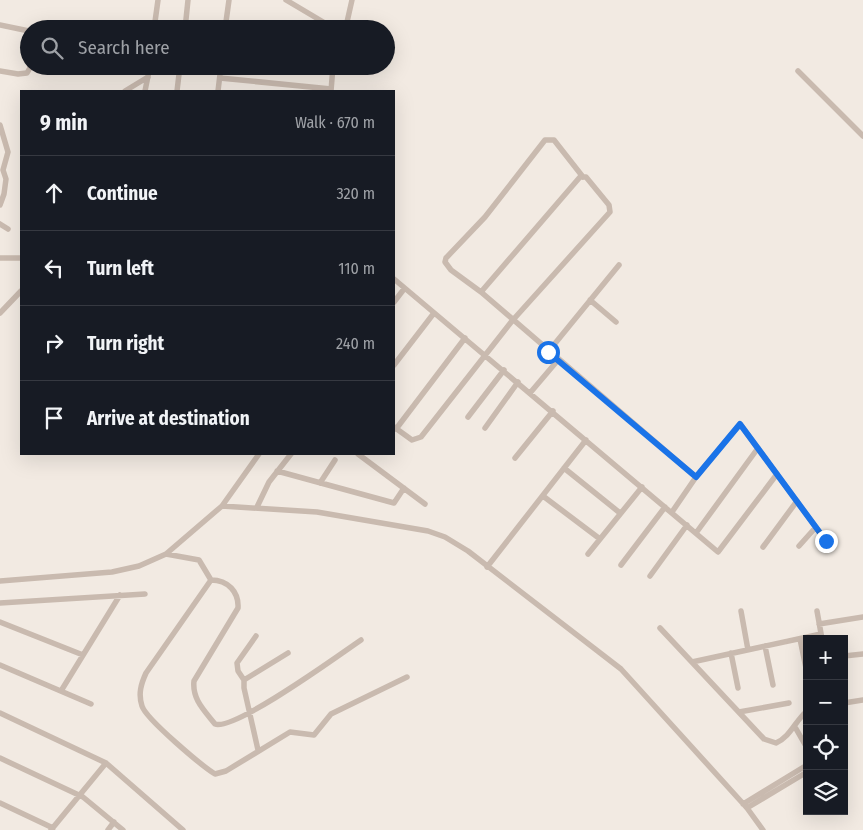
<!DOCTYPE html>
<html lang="en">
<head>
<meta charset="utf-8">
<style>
  body { margin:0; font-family:"Fira Sans Condensed",sans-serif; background:#20242c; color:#f1f3f6 }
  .controls { position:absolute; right:15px; bottom:15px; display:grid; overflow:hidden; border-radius:0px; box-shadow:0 5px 20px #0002 }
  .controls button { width:45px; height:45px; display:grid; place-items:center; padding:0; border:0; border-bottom:1px solid #363941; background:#171b24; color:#f1f3f6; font:25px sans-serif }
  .stop { position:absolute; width:15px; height:15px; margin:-11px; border:4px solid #1a73e8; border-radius:50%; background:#fff }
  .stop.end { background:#1a73e8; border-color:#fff; box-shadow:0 1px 5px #0008 }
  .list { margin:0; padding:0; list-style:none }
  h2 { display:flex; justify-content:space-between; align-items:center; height:65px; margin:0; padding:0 20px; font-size:21px }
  h2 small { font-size:16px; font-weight:400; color:#9ea1a6 }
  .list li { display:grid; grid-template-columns:32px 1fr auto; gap:15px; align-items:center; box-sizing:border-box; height:75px; padding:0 20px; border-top:1px solid #363941 }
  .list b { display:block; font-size:19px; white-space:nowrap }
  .list em { font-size:16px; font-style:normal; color:#9ea1a6 }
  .icon { flex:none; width:28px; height:28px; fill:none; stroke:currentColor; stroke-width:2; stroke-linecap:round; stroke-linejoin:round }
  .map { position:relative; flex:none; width:863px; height:830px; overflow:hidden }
  .search { position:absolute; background:#171b24; box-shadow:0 5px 20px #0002; left:20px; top:20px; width:375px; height:55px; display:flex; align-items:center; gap:12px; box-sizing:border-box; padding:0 18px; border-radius:28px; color:#9ea1a6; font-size:19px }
  .panel { position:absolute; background:#171b24; box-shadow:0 5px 20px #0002; left:20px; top:90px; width:375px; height:365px; border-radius:0px }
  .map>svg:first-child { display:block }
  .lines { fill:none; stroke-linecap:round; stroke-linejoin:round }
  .minor { stroke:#c9baaf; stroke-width:5.5 }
  .route { stroke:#1a73e8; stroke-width:6 }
</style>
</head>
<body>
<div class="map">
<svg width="863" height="830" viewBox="0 0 863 830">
  <rect width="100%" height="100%" fill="#f2eae2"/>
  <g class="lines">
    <path class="minor" d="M286,0L335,29
      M0,25L29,31
      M334,27L347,22L352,0
      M154,29L158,0
      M185,29L188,0
      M225,29L229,0
      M0,71L18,74L27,73L31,66
      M798,71L863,136
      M220,78L331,89
      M125,91L148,77
      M145,91L150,66
      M177,91L180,66
      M218,91L221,66
      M331,91L333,66
      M0,125L8,152L3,170L6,179L4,194L0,205
      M0,224L8,229
      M0,258H21
      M394,279L718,552L777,474
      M481,292L451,270L445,262L446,258L485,217L545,140H554L583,177
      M590,300L616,322
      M394,302L404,289
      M0,313L21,291
      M548,352L619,265
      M394,365L434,313
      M530,393L558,360
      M468,417L504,370
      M394,427L412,440L421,437L512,321L610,212L609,205L586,177H580L481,292L696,477
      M485,428L518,382
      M396,429L465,338
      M358,454L425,504
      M515,458L553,411
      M564,468L620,513
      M277,471L394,503L404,488
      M320,483L335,460
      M543,496L600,539
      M222,506L317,512L428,531L445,537L468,551L621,669L747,808L763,830
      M257,507L269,482L291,454
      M672,512L696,477L740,424L826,541
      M696,533L758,448
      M799,546L816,527
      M763,547L797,501
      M166,554L199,560L211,580L146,673C141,684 138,694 142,706C146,719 202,766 215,774L226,771L290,732L314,735L331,714L407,677
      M588,554L642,487
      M621,565L665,507
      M487,567L586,440
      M650,576L687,525
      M211,580C228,580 239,592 238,608L194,681C192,699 204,710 215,724C235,731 339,655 361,640
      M0,581L112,572L139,566L166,554L222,506L259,454
      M0,603L145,594
      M741,611L748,650
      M817,611L822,639
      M0,622L83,655
      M819,624L863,617
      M660,628L764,739L776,743C791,736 795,721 807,711
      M800,639L807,673
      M765,646L773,685
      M731,653L738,688
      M844,656L863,654
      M692,662L821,634
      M0,665L91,704
      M244,680L238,671L237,663L256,636
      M61,691L120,595
      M844,703L863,700
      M739,712L789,703
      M0,713L106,763L183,830
      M795,727L807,748
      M258,750L244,688V680L288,653
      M0,758L83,797L123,830
      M0,803L53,828
      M743,804L807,765
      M747,808L807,772
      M51,830L106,763
      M108,830L114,822"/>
  </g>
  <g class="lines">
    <path class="route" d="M548,352L696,477L740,424L826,541"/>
  </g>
</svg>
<div class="controls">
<button>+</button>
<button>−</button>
<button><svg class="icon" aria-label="locate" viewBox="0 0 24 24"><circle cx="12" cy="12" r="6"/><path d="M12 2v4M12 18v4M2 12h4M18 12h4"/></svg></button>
<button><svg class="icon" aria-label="layers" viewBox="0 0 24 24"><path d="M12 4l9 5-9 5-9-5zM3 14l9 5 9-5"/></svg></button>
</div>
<div class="stop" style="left:548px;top:352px"></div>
<div class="stop end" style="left:826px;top:541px"></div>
<div class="search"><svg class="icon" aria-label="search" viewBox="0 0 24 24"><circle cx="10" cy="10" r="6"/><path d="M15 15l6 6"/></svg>Search here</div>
<section class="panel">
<h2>9 min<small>Walk · 670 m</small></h2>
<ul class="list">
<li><svg class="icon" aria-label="ahead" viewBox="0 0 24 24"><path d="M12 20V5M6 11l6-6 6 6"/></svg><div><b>Continue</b></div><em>320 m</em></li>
<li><svg class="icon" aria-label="left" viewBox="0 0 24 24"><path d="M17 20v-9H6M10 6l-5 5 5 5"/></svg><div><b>Turn left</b></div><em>110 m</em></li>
<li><svg class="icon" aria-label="right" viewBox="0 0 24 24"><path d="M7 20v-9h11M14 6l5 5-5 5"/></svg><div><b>Turn right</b></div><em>240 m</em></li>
<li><svg class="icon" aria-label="arrive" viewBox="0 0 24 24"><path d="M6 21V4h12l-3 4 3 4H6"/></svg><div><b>Arrive at destination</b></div></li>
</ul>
</section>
</div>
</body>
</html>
